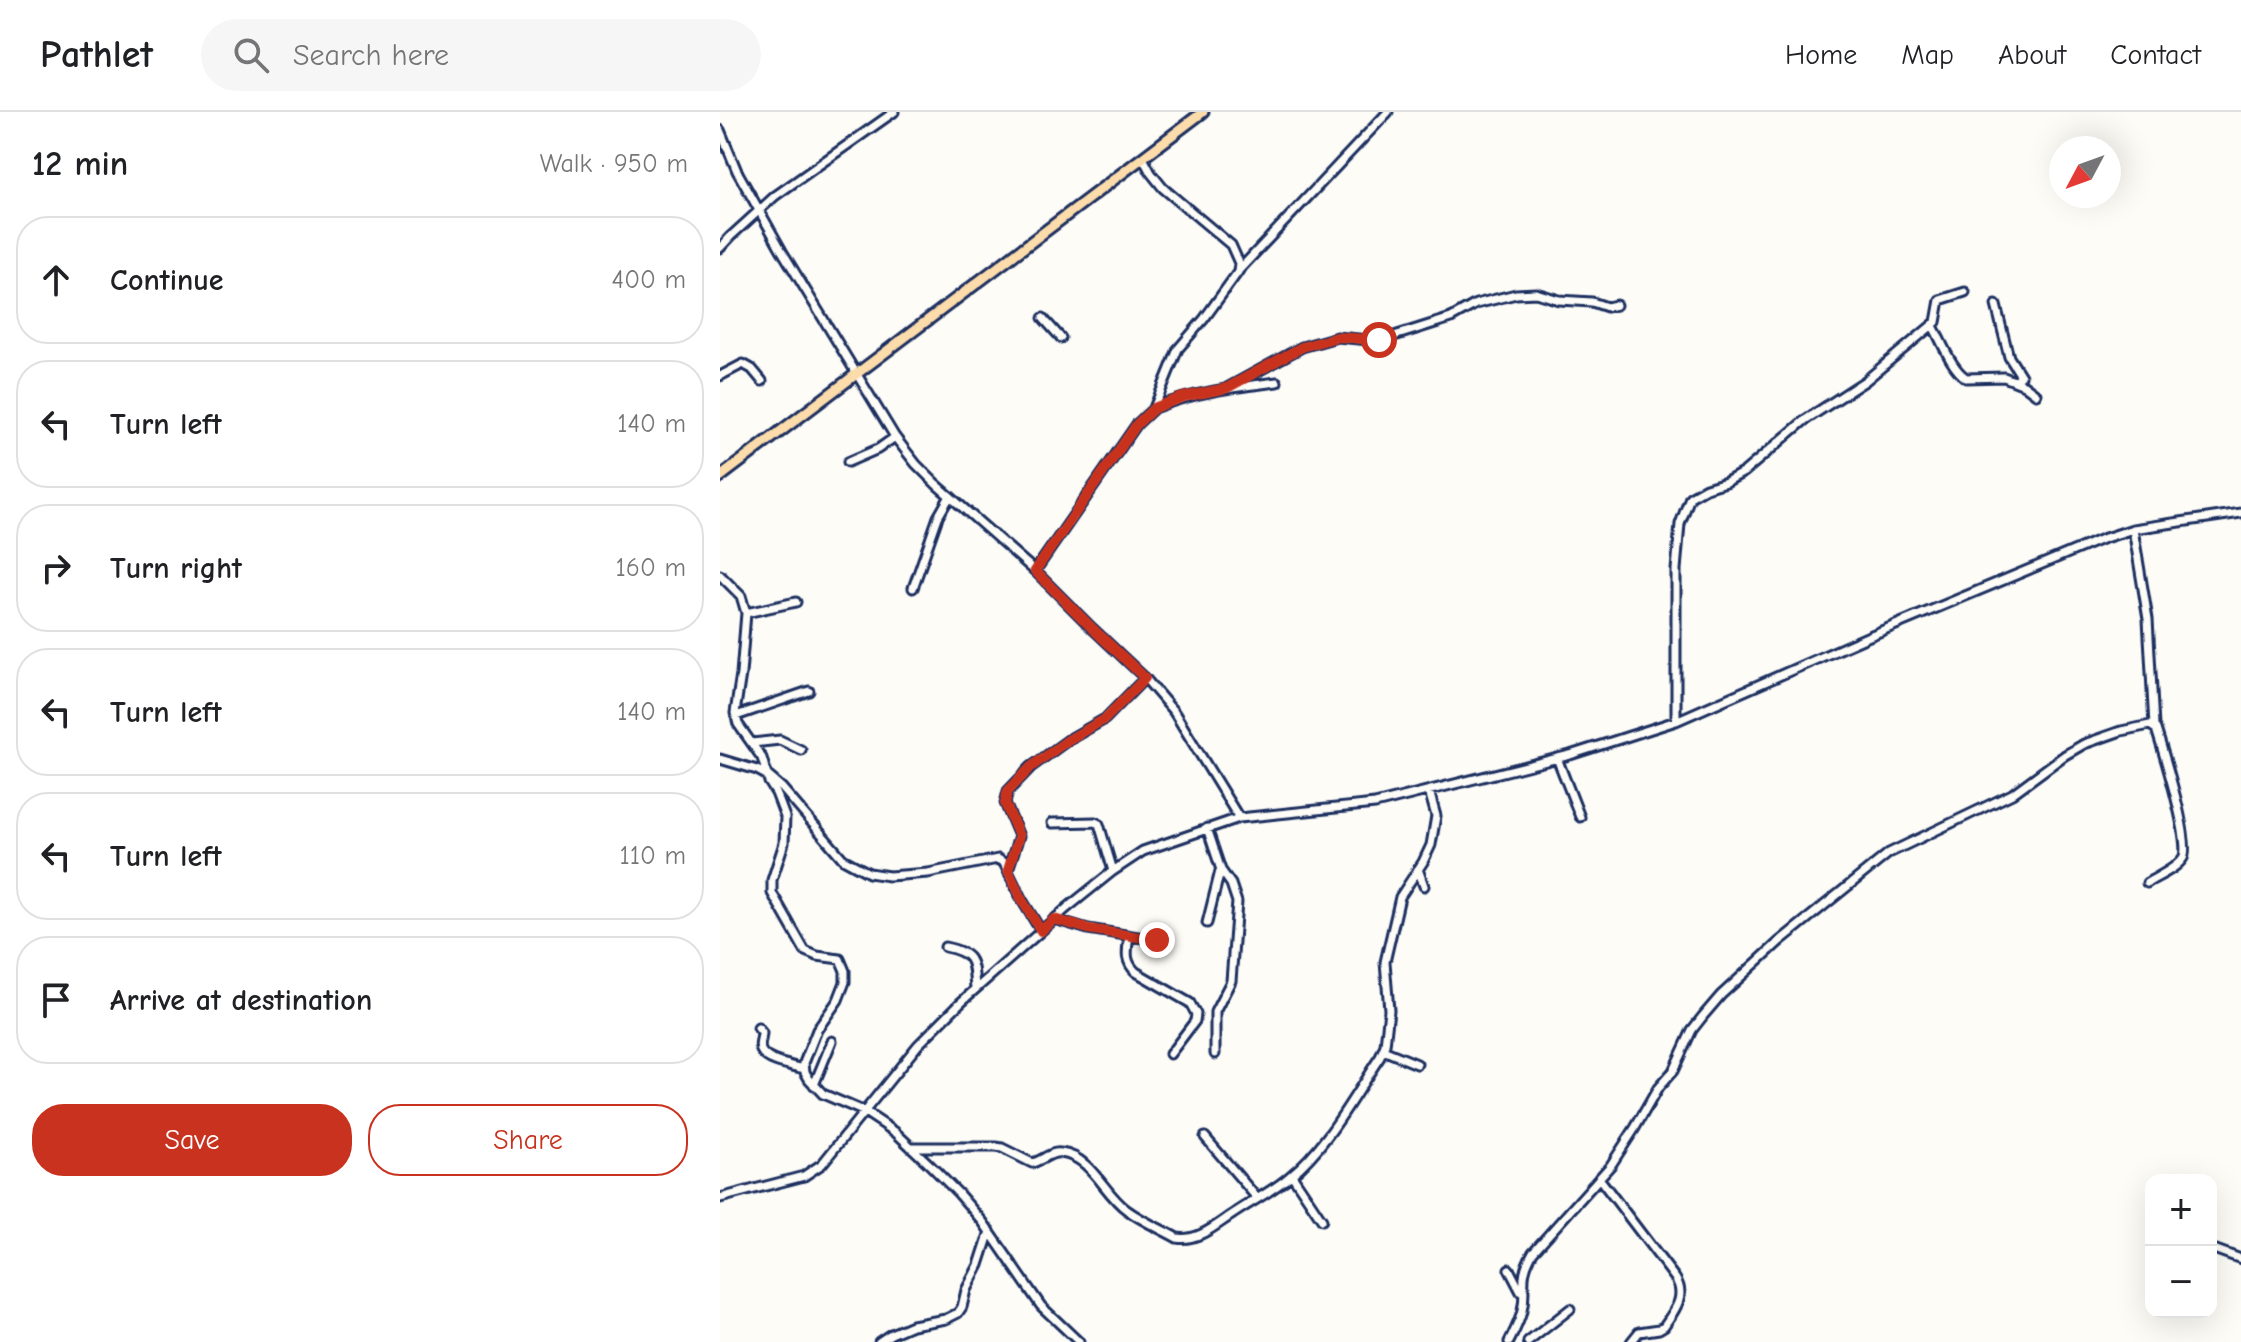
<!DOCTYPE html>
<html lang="en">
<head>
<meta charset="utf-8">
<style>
  body { margin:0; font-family:"Comic Neue",sans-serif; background:#f6f6f6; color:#202124 }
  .controls { position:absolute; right:24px; bottom:24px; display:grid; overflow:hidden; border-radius:16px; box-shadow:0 8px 32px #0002 }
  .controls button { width:72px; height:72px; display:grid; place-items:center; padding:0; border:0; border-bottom:2px solid #e0e0e0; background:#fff; color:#202124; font:40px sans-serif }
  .compass { position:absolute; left:1329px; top:24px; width:72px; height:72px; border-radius:50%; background:#fff; box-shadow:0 8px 32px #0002; rotate:229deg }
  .stop { position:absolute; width:24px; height:24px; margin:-18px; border:6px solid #c8321e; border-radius:50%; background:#fff }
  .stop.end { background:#c8321e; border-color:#fff; box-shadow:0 2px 8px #0008 }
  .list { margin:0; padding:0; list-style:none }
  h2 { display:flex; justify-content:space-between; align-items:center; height:104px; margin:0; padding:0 32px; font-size:34px }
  h2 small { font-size:26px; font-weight:400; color:#757577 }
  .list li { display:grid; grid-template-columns:52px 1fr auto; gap:24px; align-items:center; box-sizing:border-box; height:128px; margin:0 16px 16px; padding:0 16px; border:2px solid #e0e0e0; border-radius:32px }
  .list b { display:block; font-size:30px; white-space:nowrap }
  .list em { font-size:26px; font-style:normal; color:#757577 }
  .actions { display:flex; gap:16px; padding:24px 32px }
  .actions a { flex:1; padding:18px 0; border:2px solid #c8321e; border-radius:32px; text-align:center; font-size:28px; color:#c8321e }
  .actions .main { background:#c8321e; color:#fff }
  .icon { flex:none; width:44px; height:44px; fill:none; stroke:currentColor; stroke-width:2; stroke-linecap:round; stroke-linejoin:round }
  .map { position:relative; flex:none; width:1521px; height:1230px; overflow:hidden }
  header { display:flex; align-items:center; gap:48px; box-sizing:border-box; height:112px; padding:0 40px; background:#fff; border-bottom:2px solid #e0e0e0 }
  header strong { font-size:38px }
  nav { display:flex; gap:44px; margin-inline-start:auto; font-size:28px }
  .search { width:560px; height:72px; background:#f6f6f6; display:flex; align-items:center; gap:20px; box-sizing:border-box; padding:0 28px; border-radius:44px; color:#757577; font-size:30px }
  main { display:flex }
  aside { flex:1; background:#fff }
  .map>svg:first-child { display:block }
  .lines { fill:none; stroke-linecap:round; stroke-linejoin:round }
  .minor-casing { stroke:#1b2f5e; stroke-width:13 }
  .major-casing { stroke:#1b2f5e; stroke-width:15 }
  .minor { stroke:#fdfcf7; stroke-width:7 }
  .major { stroke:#fddcac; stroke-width:9 }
  .route { stroke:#c8321e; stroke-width:10 }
</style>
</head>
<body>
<header>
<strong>Pathlet</strong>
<div class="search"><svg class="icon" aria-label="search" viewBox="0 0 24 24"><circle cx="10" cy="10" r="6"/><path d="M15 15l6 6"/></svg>Search here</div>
<nav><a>Home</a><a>Map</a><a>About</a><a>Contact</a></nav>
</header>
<main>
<aside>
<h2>12 min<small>Walk · 950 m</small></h2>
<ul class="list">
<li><svg class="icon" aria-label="ahead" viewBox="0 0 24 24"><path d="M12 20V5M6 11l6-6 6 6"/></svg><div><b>Continue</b></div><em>400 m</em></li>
<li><svg class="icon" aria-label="left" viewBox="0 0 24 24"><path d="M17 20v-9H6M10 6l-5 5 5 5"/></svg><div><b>Turn left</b></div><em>140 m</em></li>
<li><svg class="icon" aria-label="right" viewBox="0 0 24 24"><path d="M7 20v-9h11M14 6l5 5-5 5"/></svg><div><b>Turn right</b></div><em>160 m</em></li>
<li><svg class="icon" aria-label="left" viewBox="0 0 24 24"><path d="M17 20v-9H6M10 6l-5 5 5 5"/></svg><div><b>Turn left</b></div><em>140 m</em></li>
<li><svg class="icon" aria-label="left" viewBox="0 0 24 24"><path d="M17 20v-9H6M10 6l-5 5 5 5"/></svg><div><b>Turn left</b></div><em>110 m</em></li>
<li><svg class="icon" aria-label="arrive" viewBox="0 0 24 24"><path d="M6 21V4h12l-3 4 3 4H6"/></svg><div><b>Arrive at destination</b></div></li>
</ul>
<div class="actions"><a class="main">Save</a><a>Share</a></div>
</aside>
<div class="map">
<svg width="1521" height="1230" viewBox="0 0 1521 1230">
  <rect width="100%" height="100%" fill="#fdfcf7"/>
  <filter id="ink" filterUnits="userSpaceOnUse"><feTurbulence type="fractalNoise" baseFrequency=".0125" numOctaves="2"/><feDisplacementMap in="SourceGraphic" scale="16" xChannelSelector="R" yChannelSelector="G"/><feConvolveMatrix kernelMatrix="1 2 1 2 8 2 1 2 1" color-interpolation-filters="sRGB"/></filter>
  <g filter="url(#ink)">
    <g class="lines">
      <g class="minor-casing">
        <path id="minor" d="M0,18L17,59L62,139L175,325L196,352L216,372L315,459L372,516L425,566L454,600L519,706
          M0,136L11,124L55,84L174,0
          M519,158L668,0
          M1276,193L1289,245L1301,264L1295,269
          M323,206L341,226
          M1213,214C1222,230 1231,256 1246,266L1284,265L1304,273L1316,282
          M0,264L23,252L32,257L42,269
          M507,276L582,235L617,225L649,228L671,225L731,206L756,192L796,182L816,181L839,188L872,190L887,195L896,193
          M434,296C474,280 515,275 557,270
          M128,350L158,337L175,325
          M1413,417L1428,507L1434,614
          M315,459L417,312L434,296L458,237L484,207L518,160L519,151L511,133L443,76L431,61L423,46
          M0,463L21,484L26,501L21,562L15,601L18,612L42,646L49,670L56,681L65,705L64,731L52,768V781L85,839L97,844L120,847L125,859V870L118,888L97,918L84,951L85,960L89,967L103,982L145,1000L175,1020L208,1051L238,1081L263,1110L321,1194L359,1230
          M193,476L218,405L230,384
          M26,501L76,490
          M16,604L89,579
          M956,609V458L960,412L970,385L986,376L1006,370L1024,360L1085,308L1145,269L1216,210L1220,188L1245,180
          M32,631L60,628L81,638
          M837,646L860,705
          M0,647L37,658L48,664L62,676L123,747L149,761L169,764L208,761L278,747L284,751L302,788L321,819
          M332,711L375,710L379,712L393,759
          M487,716L501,758L511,772L517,790L511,869L495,900V942
          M698,757L704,774
          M288,758L299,724L285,691L288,679L311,655L348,628L385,607L425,566
          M334,807L368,817L437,828
          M487,811L500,759
          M409,824C407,839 404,849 416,860L470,891L476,902L475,909L450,942
          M225,835C255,841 253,850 255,877
          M38,916L42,921C42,927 38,935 42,940C49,951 72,953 84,957
          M663,938L697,952
          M94,973L112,929
          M485,1025L537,1086
          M191,1035H276L282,1036L312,1051C322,1049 331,1039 341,1041C372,1045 384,1082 407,1098C422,1109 441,1117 457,1126C478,1130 497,1112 513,1102C532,1089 553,1079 570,1064C607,1035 634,983 660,945L665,933L669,898L665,850L680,785L703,750L711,733L716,704L709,679
          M572,1063L602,1108
          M879,1066L955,1166C967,1184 955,1198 944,1214L939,1217L919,1220L911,1230
          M0,1086L84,1064L102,1052L198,933L241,890L347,796L393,759L423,739L519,706L655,692L850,643L956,609L1147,525L1382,427L1413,417L1521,401
          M1491,1136L1521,1147
          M789,1157L801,1180
          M159,1230L171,1222L192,1213L226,1207L238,1201L242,1195L246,1178L259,1153L270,1119
          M789,1230C794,1220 800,1209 802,1199C808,1173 797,1168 813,1140L891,1053L915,1016L938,976L953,959L972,918L983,904L1001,883L1060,829L1169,741L1292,682L1345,643L1364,632L1401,619L1430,613L1436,617C1442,636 1472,732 1463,746C1456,757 1438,764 1427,771
          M808,1230L850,1197"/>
      </g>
      <g class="major-casing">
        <path id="major" d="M0,365L483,0"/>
      </g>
      <use href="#minor" class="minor"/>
      <use href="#major" class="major"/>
    </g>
  </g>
  <g class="lines" filter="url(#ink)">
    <path class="route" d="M437,828L368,817L334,807L321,819L302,788L288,758L299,724L285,691L288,679L311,655L348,628L385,607L425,566L372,516L315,459L417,312L434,296L463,285L507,276L582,235L617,225L659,228"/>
  </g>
</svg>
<div class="controls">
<button>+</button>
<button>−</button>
</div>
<svg class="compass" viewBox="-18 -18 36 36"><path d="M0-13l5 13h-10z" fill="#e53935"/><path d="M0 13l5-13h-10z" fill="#757577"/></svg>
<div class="stop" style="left:659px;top:228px"></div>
<div class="stop end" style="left:437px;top:828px"></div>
</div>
</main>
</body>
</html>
